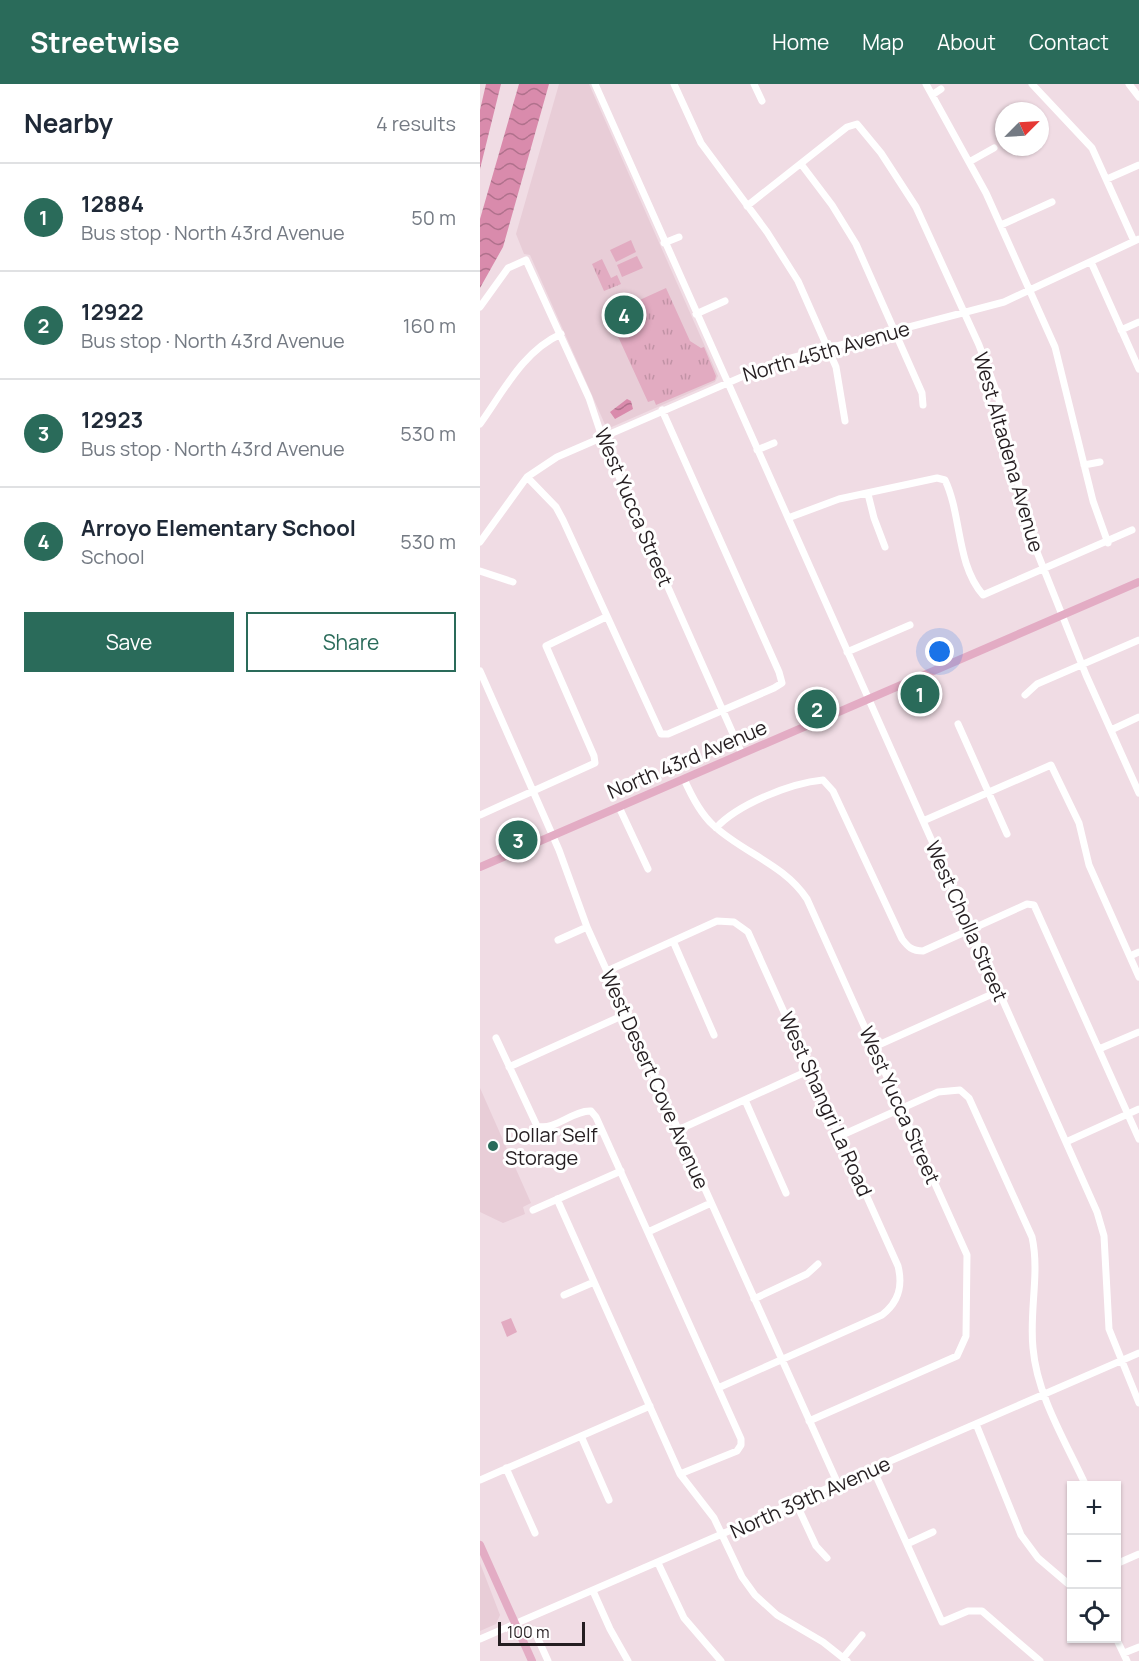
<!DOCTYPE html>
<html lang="en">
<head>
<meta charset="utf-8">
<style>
  body { margin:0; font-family:Manrope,sans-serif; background:#f6f6f7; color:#1f2937 }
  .controls { position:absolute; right:18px; bottom:18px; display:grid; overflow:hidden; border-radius:0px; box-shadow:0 2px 4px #0004 }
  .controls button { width:54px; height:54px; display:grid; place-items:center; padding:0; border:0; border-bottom:2px solid #e0e1e3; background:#fff; color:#1f2937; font:30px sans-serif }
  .compass { position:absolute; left:515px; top:18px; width:54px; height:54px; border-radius:50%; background:#fff; box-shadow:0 2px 4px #0004; rotate:66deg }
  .scale { position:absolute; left:18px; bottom:15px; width:87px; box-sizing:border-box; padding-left:6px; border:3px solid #251e21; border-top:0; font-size:16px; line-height:21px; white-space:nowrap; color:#251e21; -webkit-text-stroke:4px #fff; paint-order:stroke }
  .you { position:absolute; left:460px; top:568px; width:21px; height:21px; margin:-15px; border:4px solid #fff; border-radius:50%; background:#1a73e8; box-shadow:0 0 0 9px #1a73e833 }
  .badge { display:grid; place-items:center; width:39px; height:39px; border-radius:50%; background:#2a6b5a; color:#fff; font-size:20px; font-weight:700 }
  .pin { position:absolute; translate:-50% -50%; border:3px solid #fff; box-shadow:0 2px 6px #0006 }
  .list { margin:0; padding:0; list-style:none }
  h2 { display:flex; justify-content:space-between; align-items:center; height:78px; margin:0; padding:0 24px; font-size:26px }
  h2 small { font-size:20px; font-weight:400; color:#747a83 }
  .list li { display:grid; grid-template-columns:39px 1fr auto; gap:18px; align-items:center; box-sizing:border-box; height:108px; padding:0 24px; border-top:2px solid #e0e1e3 }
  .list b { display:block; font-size:22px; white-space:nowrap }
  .list p { margin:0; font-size:20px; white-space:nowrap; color:#747a83 }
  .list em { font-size:20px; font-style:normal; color:#747a83 }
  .actions { display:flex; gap:12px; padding:18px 24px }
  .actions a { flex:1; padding:14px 0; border:2px solid #2a6b5a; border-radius:0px; text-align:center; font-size:21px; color:#2a6b5a }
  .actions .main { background:#2a6b5a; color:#fff }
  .icon { flex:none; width:33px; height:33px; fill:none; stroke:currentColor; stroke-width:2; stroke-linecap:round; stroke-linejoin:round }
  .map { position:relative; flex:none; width:659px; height:1577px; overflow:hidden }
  header { display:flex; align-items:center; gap:36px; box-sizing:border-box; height:84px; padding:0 30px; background:#2a6b5a; color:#fff }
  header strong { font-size:28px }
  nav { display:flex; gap:33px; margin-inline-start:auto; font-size:21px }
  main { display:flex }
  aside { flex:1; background:#fff }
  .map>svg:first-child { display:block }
  .built { fill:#e8cdd7 }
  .grass { fill:url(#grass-tufts) }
  .pitch { fill:#e2abc1 }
  .water { fill:url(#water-waves) }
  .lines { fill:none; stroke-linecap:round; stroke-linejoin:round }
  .minor { stroke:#fff; stroke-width:7 }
  .major { stroke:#e3acc4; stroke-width:8 }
  .poi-dot { fill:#2a6b5a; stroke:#fff; stroke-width:2 }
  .labels { text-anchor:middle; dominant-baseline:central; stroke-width:6; stroke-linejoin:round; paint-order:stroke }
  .street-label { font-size:20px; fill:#251e21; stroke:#fff }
  .poi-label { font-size:20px; fill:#251e21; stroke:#fff; text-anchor:start }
</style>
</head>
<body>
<header>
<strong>Streetwise</strong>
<nav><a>Home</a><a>Map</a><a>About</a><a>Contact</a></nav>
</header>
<main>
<aside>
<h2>Nearby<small>4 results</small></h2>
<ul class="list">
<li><span class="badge">1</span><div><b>12884</b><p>Bus stop · North 43rd Avenue</p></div><em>50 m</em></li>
<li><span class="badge">2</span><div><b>12922</b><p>Bus stop · North 43rd Avenue</p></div><em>160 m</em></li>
<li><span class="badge">3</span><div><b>12923</b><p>Bus stop · North 43rd Avenue</p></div><em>530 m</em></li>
<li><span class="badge">4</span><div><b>Arroyo Elementary School</b><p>School</p></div><em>530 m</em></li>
</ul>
<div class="actions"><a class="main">Save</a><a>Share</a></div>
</aside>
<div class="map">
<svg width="659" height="1577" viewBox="0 0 659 1577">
  <defs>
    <pattern id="grass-tufts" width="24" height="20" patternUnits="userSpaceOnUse" patternTransform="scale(1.5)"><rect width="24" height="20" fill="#e2abc1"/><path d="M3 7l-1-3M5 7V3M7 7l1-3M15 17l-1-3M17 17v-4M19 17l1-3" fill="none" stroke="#c293a6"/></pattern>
    <pattern id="water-waves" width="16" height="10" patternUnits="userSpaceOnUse" patternTransform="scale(1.5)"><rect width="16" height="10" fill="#d98bac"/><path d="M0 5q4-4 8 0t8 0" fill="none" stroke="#b0718c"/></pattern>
  </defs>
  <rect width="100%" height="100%" fill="#f0dce4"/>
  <path class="built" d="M79,0H109L238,292L235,298L127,345L50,171L44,170L36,150Z
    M0,1004L51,1119L43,1123L45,1130L23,1139L0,1128Z
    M0,1479L20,1531L16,1540L0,1547Z"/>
  <path class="grass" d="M122,175L131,194L137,191L141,200L124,207L112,180Z
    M186,204L210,257L221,264L224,263L236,292L235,296L176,321L174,316L168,318L130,235L132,233L131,229Z"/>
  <path class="pitch" d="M151,156L156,168L136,178L130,166Z
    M157,172L163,184L142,193L137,181Z
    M31,1234L37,1248L27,1253L21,1238Z"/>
  <path class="water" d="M6,0H21L0,85V26Z
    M39,0H69L23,163L0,204V135Z
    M147,315L151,317L153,325L135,335L130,328Z"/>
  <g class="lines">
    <path class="minor" d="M115,0L617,1128L624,1152L629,1245L659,1319
      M194,0L221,59L287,148L318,197L356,283L365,337
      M274,0L282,17
      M446,0L506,109L575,263L613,417L628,459
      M552,0L612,64L654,157
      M649,0L659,13
      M452,11L461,5
      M489,78L514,64
      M321,80L352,121L376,160L442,309L443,321
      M627,95L659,81
      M267,122L367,43L377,40L401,69L436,123L499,261L518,312L551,453L606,591L659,709
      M521,141L572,118
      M184,159L199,153
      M611,178L659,285
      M0,223L28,184L46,176L109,314L124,359L262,670
      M216,230L245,217
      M641,246L659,238
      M0,340C23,308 43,267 81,250
      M277,366L294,359
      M604,381L620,378
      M47,393L76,423L83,436L181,650H188L294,604L302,599L299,588L182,326
      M388,410L394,434L405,463
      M308,434L359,415L457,394L465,396C482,432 476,480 503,511L652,446
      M0,458L47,393L77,373L296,278L524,218L659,155
      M0,487L33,498
      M367,568L430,541
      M0,587L79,766L107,843L358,1400
      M545,611L557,600L659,556
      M478,640L527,750
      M631,646L659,633
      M204,695C211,711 220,729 233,741C263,769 304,780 327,815L487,1171L486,1252L477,1272L329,1337
      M139,723L168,785
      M0,731L115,679L114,672L66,562L126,533
      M443,737L571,681L599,739L609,781L659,893
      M236,744C258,720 311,699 343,696L353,707L422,855C428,863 432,867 443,867L547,820L554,821L659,1055
      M78,856L107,843
      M193,857L234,951
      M650,872L659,868
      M127,887L237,837L254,838L268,848L418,1182C423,1202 419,1218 402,1231L238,1304
      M16,954L57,1042C75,1047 93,1026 111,1027L116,1033L261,1355V1361L257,1367L200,1390
      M394,963L519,907
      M619,965L659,948
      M29,983L146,930
      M265,1016L306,1109
      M198,1046L330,986
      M360,1052L458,1008L480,1006L489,1014L552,1153C560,1189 549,1227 553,1264C557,1312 586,1358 606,1402
      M586,1058L659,1025
      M77,1115L200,1390L234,1434L262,1493L275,1511L297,1531L343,1558L367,1577
      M53,1126L141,1087
      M168,1148L231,1119
      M84,1211L114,1198
      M274,1215L327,1190L338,1180
      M496,1340L541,1451L558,1474L592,1503
      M101,1352L129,1416
      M26,1384L55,1449
      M393,1385L462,1538L488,1527H502L560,1577
      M0,1396L170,1322
      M316,1419L336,1462L347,1474
      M427,1460L453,1448
      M178,1479L204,1534L241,1577
      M636,1480L659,1470
      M113,1507L130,1545L148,1577
      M54,1546L68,1577
      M636,1554L647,1577
      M0,1555L659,1269
      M644,1569L659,1563
      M363,1574L382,1551"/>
    <path class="major" d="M0,783L659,498
      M0,1461L52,1577"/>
  </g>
  <circle class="poi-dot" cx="13" cy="1062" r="6"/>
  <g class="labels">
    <g class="street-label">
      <text transform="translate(346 267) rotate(-16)">North 45th Avenue</text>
      <text transform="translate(529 368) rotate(74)">West Altadena Avenue</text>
      <text transform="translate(154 423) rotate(67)">West Yucca Street</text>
      <text transform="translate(207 675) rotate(-23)">North 43rd Avenue</text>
      <text transform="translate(487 837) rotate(66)">West Cholla Street</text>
      <text transform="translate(175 995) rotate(66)">West Desert Cove Avenue</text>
      <text transform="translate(346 1020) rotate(66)">West Shangri La Road</text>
      <text transform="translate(420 1021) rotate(66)">West Yucca Street</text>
      <text transform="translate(330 1413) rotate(-24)">North 39th Avenue</text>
    </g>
    <g class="poi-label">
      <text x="25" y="1050">Dollar Self<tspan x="25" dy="23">Storage</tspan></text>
    </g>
  </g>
</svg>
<div class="controls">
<button>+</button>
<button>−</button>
<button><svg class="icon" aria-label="locate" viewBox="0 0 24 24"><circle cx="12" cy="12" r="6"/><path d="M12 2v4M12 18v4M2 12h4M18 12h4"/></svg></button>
</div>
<svg class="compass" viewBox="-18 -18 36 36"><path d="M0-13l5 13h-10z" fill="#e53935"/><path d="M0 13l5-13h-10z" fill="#747a83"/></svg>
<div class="scale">100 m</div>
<div class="you"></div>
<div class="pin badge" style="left:440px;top:610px">1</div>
<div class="pin badge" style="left:337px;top:625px">2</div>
<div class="pin badge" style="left:38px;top:756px">3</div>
<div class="pin badge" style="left:144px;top:231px">4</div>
</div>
</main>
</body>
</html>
